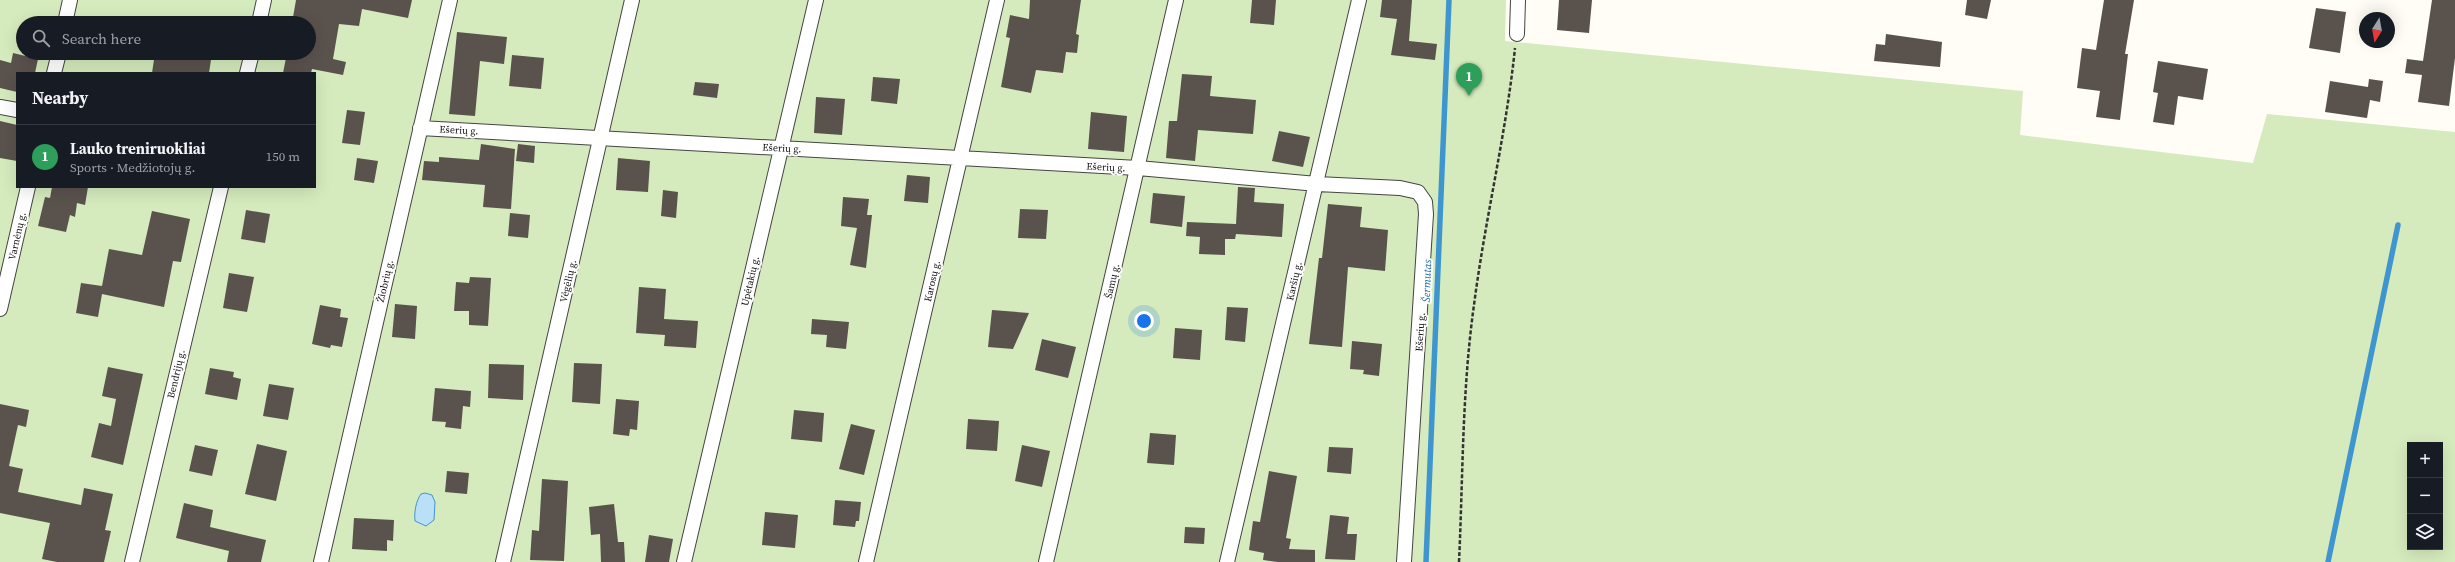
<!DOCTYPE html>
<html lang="en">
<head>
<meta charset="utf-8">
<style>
  body { margin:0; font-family:"Source Serif 4",serif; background:#20242c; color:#f1f3f6 }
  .controls { position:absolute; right:12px; bottom:12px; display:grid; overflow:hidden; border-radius:0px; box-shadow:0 4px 16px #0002 }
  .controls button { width:36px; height:36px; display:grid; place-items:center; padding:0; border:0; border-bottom:1px solid #363941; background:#171b24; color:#f1f3f6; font:20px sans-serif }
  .compass { position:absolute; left:2359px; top:12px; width:36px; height:36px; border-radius:50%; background:#171b24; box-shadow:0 4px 16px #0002; rotate:191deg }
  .you { position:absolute; left:1144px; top:321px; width:14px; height:14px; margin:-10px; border:3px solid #fff; border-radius:50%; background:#1a73e8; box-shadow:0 0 0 6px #1a73e833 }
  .badge { display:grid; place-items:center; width:26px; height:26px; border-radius:50%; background:#c4262e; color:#fff; font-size:13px; font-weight:700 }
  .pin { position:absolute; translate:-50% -33px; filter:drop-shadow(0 1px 2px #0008) }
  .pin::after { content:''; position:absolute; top:21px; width:14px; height:12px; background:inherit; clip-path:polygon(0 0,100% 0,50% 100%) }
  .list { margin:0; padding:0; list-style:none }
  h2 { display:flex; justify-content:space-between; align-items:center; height:52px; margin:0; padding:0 16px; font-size:17px }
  h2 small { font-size:13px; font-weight:400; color:#9ea1a6 }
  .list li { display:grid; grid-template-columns:26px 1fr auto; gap:12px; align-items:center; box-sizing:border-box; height:64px; padding:0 16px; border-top:1px solid #363941 }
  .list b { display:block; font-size:15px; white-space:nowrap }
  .list p { margin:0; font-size:13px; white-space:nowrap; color:#9ea1a6 }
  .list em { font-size:13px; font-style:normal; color:#9ea1a6 }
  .icon { flex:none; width:22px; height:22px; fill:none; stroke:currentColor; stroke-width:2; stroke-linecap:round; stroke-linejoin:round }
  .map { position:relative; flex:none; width:2455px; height:562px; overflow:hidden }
  .search { position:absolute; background:#171b24; box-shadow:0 4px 16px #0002; left:16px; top:16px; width:300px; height:44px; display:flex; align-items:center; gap:10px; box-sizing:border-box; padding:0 14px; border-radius:22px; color:#9ea1a6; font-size:15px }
  .panel { position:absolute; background:#171b24; box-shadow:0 4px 16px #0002; left:16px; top:72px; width:300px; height:116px; border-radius:0px }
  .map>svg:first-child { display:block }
  .green { fill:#d5ebbd; fill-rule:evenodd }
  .water { fill:#b9e0f7; stroke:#3f96cf }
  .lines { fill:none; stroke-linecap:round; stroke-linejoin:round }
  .stream { stroke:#3f96cf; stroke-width:5.5 }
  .building { fill:#5a524d }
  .street-casing { stroke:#444; stroke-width:16 }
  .path { stroke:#333; stroke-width:2.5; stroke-dasharray:4 2; stroke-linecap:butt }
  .street { stroke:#fff; stroke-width:14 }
  .labels { text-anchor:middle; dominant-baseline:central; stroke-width:4; stroke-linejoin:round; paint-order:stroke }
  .street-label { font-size:10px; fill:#111; stroke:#fff }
  .water-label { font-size:11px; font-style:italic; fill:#1768a6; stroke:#fff }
</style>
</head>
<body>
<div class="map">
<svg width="2455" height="562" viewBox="0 0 2455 562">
  <rect width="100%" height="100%" fill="#fffdf5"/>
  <path class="green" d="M0,0H1506L1505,41L2023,91L2020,135L2253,163L2267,114L2455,132V562H0ZM23,23H309V53H23ZM17,73H315V187H17ZM2410,445H2440V547H2410Z"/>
  <path class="water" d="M425,493L432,495L435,502L434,520L426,526L415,521C414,512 416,501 421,494Z"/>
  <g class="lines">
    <path class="stream" d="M1426,562L1449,0
      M2328,562L2398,225"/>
  </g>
  <path class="building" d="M296,0H412L408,18L362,9L359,26L339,24L333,59L346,62L343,75L312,69L311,73H283L287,53H309V23H292Z
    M1030,0H1081L1076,34L1079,35L1077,53L1066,52L1063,73L1036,70L1031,93L1001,87L1010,38L1006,37L1010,15L1029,19Z
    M1252,0H1276L1274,25L1250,23Z
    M1382,0H1412L1409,41L1437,44L1435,60L1391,55L1397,19L1380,17Z
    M1559,0H1592L1589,33L1557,30Z
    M1967,0H1991L1987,19L1965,15Z
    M2104,0H2134L2125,54H2128L2120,120L2096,117L2100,91L2077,88L2082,48L2096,50Z
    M2432,0H2455V58L2449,106L2418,102L2422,75L2405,73L2407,59L2423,61Z
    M2316,8L2346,12L2340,53L2309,48Z
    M457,32L507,37L504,64L480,61L475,116L449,114Z
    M1886,34L1942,42L1940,67L1874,61L1876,44L1885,45Z
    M13,53L38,59L35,73H17V92L0,88V60L11,63Z
    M155,53H212L209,73H152Z
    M512,55L544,58L541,89L509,86Z
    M2158,61L2208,69L2203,100L2178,96L2174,125L2153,122L2158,93L2153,92Z
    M1182,74L1212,76L1210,96L1256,100L1253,134L1198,130L1195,161L1166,158L1169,121H1177Z
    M873,77L900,79L897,104L871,101Z
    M2369,79L2383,81L2380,102L2370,100L2367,118L2325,112L2330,81L2368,87Z
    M695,82L719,84L717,98L693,95Z
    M816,97L845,99L842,135L814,133Z
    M347,110L365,112L360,145L342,143Z
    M1091,112L1127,116L1124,152L1088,149Z
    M0,121L17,125V161L0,158Z
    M1279,131L1310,137L1303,167L1272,161Z
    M481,144L515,149L511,209L483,207L485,185L422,180L424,161L439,162V157L479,160Z
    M518,144L535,146L534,163L516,161Z
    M357,158L378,161L374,183L354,180Z
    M618,158L650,161L648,192L616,190Z
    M907,175L930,177L928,203L904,201Z
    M52,187H88L85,205L77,203L75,217L70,215L66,232L38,226L45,197L50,198Z
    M1238,187L1255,188L1254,202L1284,204L1282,237L1236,234L1235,239H1225V255L1199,254L1200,237L1186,236L1187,222L1236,224Z
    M663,190L678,192L676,218L661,216Z
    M1153,193L1185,196L1182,227L1150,223Z
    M843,197L869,199L867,215H872L866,268L850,265L857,228L841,226Z
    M1328,204L1362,207L1360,227L1388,230L1385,271L1348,267L1342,347L1309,344L1319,258H1322Z
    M1020,209L1048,210L1046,239L1018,238Z
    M246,210L270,214L265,243L241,239Z
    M152,211L190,219L181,262L173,261L164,307L102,294L98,317L76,313L81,283L102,286L109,249L142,255Z
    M510,213L530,215L528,238L508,236Z
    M229,273L254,277L247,312L223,308Z
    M470,277L491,278L488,326L469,325V311H454L456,282L469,283Z
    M639,287L666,289L664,319L698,321L696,348L664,346L665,335L636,333Z
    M395,304L417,306L415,339L392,337Z
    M320,305L341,309L340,317L348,318L342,347L331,345L330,348L312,344Z
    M1227,307L1248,308L1245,342L1225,340Z
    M992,310L1029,313L1013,349L988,347Z
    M812,319L849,322L846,349L826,347L827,335L811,334Z
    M1175,328L1202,330L1200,360L1173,358Z
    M1042,339L1076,347L1068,378L1035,370Z
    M1352,341L1382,344L1379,376L1363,374L1364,370L1350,369Z
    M574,363L602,364L600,404L572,402Z
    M489,364L524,365L523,400L488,398Z
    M108,367L143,374L123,465L91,457L99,423L111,426L116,399L102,396Z
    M210,368L234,372L233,377L241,379L237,400L205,394Z
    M269,384L294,388L288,420L263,416Z
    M435,388L471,391L470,407L463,406L461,429L445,427L446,422L432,421Z
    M616,399L639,401L637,430L630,429L629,436L613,434Z
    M0,404L29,410L26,427L18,425L9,466L23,469L18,492L81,505L84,488L113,494L105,530L111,531L104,562H57L42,559L50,523L0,513Z
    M794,410L824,413L822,442L791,439Z
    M968,419L999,421L997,451L966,449Z
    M851,424L875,430L864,475L839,469Z
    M1150,433L1176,435L1174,465L1147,463Z
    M257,444L287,451L276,501L245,494Z
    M195,445L218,450L212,476L189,471Z
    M1022,445L1050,451L1042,487L1015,481Z
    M1329,447L1353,448L1351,474L1327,472Z
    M447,471L469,473L467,494L445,492Z
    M1269,471L1297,476L1286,538L1291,539L1289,549L1315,550V562H1278L1263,560L1264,553L1249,550L1253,521L1260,522Z
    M542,479L568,481L564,561L530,560L532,530L539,531Z
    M835,500L861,502L859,521H856L855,527L833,525Z
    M184,503L213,510L210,527L266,540L261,562H227L229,551L176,538Z
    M614,504L618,542H624L625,562H601L600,534L591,535L589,507Z
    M765,512L798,515L795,548L762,545Z
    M1330,515L1349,517L1347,534H1357L1355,560L1325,559Z
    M354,518L394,520L393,541L387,540V551L352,549Z
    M1185,527L1205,528L1204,544L1184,543Z
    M649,535L673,539L669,562H645Z"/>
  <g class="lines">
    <g class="street-casing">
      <path id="street" d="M65,23L70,0
        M259,23L264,0
        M1517,34L1518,0
        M54,73L59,53
        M247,73L252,53
        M0,107L17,110
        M420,128L1138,168L1317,184L1400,188L1418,192L1425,202L1426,214L1404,562
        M0,309L28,187
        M132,562L221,187
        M321,562L450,0
        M503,562L632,0
        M684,562L816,0
        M866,562L997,0
        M1046,562L1176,0
        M1227,562L1359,0"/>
    </g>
    <path class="path" d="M1459,562C1463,477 1462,390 1474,305C1485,219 1506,135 1515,48"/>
    <use href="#street" class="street"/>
  </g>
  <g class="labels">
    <g class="street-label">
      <text transform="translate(459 130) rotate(3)">Ešerių g.</text>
      <text transform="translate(782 148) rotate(3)">Ešerių g.</text>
      <text transform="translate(1106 167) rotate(3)">Ešerių g.</text>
      <text transform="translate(17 236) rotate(-77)">Varnėnų g.</text>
      <text transform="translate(385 281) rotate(-77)">Žiobrių g.</text>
      <text transform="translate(568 281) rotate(-77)">Vėgėlių g.</text>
      <text transform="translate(750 281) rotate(-77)">Upėtakių g.</text>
      <text transform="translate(932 281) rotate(-77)">Karosų g.</text>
      <text transform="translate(1112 281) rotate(-77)">Šamų g.</text>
      <text transform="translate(1294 281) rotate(-77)">Karšių g.</text>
      <text transform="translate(1420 332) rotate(-86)">Ešerių g.</text>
      <text transform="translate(176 374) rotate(-77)">Bendrijų g.</text>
    </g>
    <g class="water-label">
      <text transform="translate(1427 281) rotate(-88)">Šermutas</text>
    </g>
  </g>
</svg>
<div class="controls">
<button>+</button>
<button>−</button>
<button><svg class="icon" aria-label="layers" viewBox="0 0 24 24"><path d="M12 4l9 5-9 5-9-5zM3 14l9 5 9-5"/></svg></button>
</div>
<svg class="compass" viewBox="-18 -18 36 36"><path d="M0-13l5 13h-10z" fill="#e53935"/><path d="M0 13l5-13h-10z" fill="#9ea1a6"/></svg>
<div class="you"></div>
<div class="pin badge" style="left:1469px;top:96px;background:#2e9e5b">1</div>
<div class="search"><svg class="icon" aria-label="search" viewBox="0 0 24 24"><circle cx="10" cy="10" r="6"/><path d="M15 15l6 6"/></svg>Search here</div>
<section class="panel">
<h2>Nearby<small></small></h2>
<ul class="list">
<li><span class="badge" style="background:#2e9e5b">1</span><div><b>Lauko treniruokliai</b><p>Sports · Medžiotojų g.</p></div><em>150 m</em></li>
</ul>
</section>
</div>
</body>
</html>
